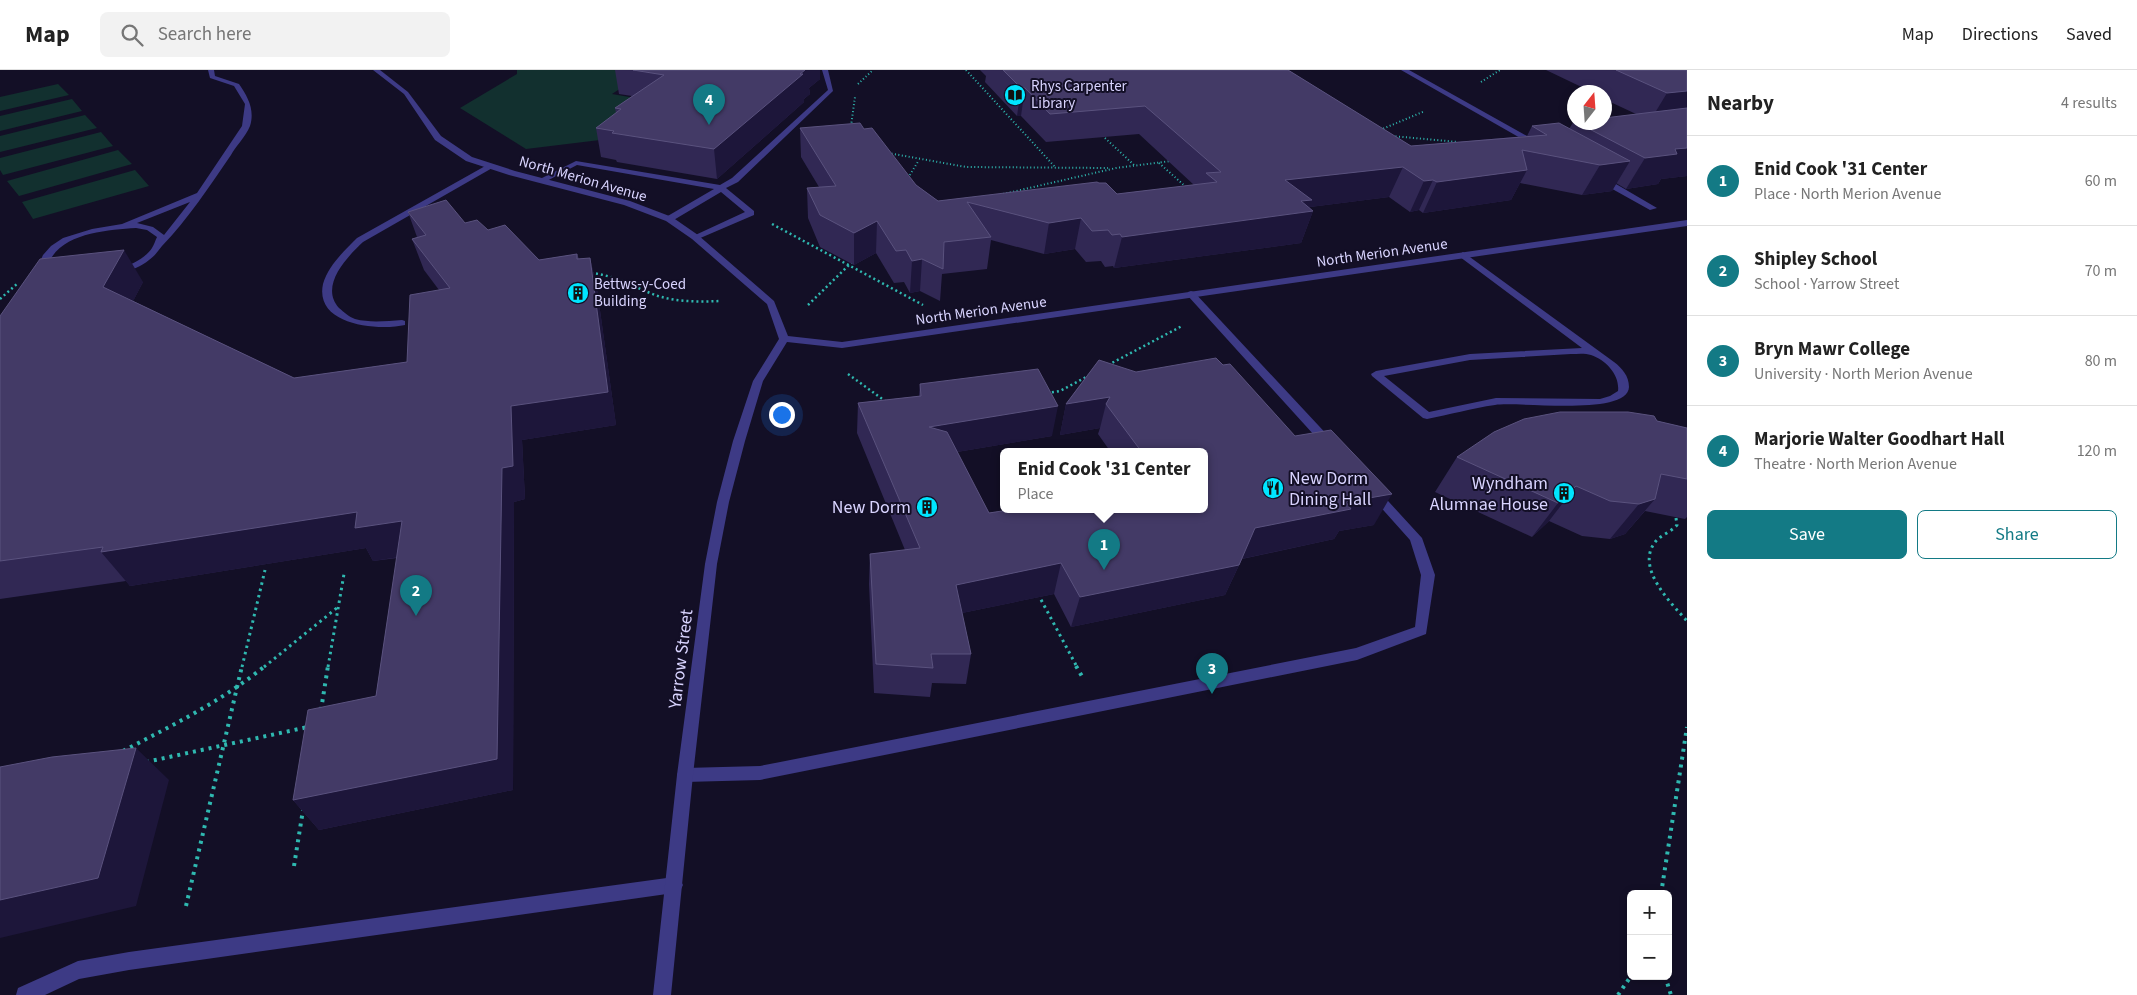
<!DOCTYPE html>
<html lang="en">
<head>
<meta charset="utf-8">
<style>
  body { margin:0; font-family:"Source Sans 3",sans-serif; background:#f2f2f2; color:#222 }
  .controls { position:absolute; right:15px; bottom:15px; display:grid; overflow:hidden; border-radius:8px; box-shadow:0 2px 8px #0003 }
  .controls button { width:45px; height:45px; display:grid; place-items:center; padding:0; border:0; border-bottom:1px solid #e0e0e0; background:#fff; color:#222; font:25px sans-serif }
  .compass { position:absolute; left:1567px; top:15px; width:45px; height:45px; border-radius:50%; background:#fff; box-shadow:0 2px 8px #0003; rotate:17deg }
  .you { position:absolute; left:781px; top:344px; width:18px; height:18px; margin:-12px; border:4px solid #fff; border-radius:50%; background:#1a73e8; box-shadow:0 0 0 8px #1a73e833 }
  .badge { display:grid; place-items:center; width:32px; height:32px; border-radius:50%; background:#137a85; color:#fff; font-size:16px; font-weight:700 }
  .pin { position:absolute; translate:-50% -41px; filter:drop-shadow(0 1px 2px #0008) }
  .pin::after { content:''; position:absolute; top:26px; width:18px; height:15px; background:inherit; clip-path:polygon(0 0,100% 0,50% 100%) }
  .popup { position:absolute; left:1000px; top:378px; width:208px; height:65px; box-sizing:border-box; display:grid; place-content:center; border-radius:8px; background:#fff; filter:drop-shadow(0 1px 4px #0005); font-size:16px; white-space:nowrap; color:#767676 }
  .popup b { font-size:19px; color:#222 }
  .popup::after { content:''; position:absolute; left:50%; top:100%; margin-left:-10px; border:10px solid transparent; border-top-color:#fff }
  .list { margin:0; padding:0; list-style:none }
  h2 { display:flex; justify-content:space-between; align-items:center; height:65px; margin:0; padding:0 20px; font-size:21px }
  h2 small { font-size:16px; font-weight:400; color:#767676 }
  .list li { display:grid; grid-template-columns:32px 1fr auto; gap:15px; align-items:center; box-sizing:border-box; height:90px; padding:0 20px; border-top:1px solid #e0e0e0 }
  .list b { display:block; font-size:19px; white-space:nowrap }
  .list p { margin:0; font-size:16px; white-space:nowrap; color:#767676 }
  .list em { font-size:16px; font-style:normal; color:#767676 }
  .actions { display:flex; gap:10px; padding:15px 20px }
  .actions a { flex:1; padding:11px 0; border:1px solid #137a85; border-radius:8px; text-align:center; font-size:18px; color:#137a85 }
  .actions .main { background:#137a85; color:#fff }
  .icon { flex:none; width:28px; height:28px; fill:none; stroke:currentColor; stroke-width:2; stroke-linecap:round; stroke-linejoin:round }
  .map { position:relative; flex:none; width:1687px; height:925px; overflow:hidden }
  header { display:flex; align-items:center; gap:30px; box-sizing:border-box; height:70px; padding:0 25px; background:#fff; border-bottom:1px solid #e0e0e0 }
  header strong { font-size:24px }
  nav { display:flex; gap:28px; margin-inline-start:auto; font-size:18px }
  .search { width:350px; height:45px; background:#f2f2f2; display:flex; align-items:center; gap:12px; box-sizing:border-box; padding:0 18px; border-radius:8px; color:#767676; font-size:19px }
  main { display:flex }
  aside { flex:1; background:#fff }
  .map>svg:first-child { display:block }
  .green { fill:#12302f }
  .lines { fill:none; stroke-linecap:round; stroke-linejoin:round }
  .path-far3 { stroke:#2fb8b0; stroke-width:2; stroke-dasharray:1 2.5; stroke-linecap:butt }
  .path-far2 { stroke:#2fb8b0; stroke-width:2.5; stroke-dasharray:2 3; stroke-linecap:butt }
  .path-far1 { stroke:#2fb8b0; stroke-width:3; stroke-dasharray:2.5 4; stroke-linecap:butt }
  .path { stroke:#2fb8b0; stroke-width:4; stroke-dasharray:3 5; stroke-linecap:butt }
  .lane { fill:#3d3a85; fill-rule:evenodd }
  .street { fill:#3d3a85; fill-rule:evenodd }
  .wall { fill:#312854 }
  .shaded-wall { fill:#1d163a }
  .building { fill:#433a66; stroke:#5a527e }
  .labels { text-anchor:middle; dominant-baseline:central; stroke-width:4; stroke-linejoin:round; paint-order:stroke }
  .far-poi-label { font-size:15px; fill:#d9d4ff; stroke:#130f26; text-anchor:start }
  .far-street-label { font-size:15px; fill:#d9d4ff; stroke:#130f26 }
  .poi-label { font-size:18px; fill:#d9d4ff; stroke:#130f26; text-anchor:end }
  .street-label { font-size:18px; fill:#d9d4ff; stroke:#130f26 }
</style>
</head>
<body>
<header>
<strong>Map</strong>
<div class="search"><svg class="icon" aria-label="search" viewBox="0 0 24 24"><circle cx="10" cy="10" r="6"/><path d="M15 15l6 6"/></svg>Search here</div>
<nav><a>Map</a><a>Directions</a><a>Saved</a></nav>
</header>
<main>
<div class="map">
<svg width="1687" height="925" viewBox="0 0 1687 925">
  <rect width="100%" height="100%" fill="#130f26"/>
  <path class="green" d="M517,0H711L645,2L612,24L658,32L608,69L526,79L460,38L517,4Z
    M58,14L69,25L0,41V27Z
    M72,29L82,41L0,61V46Z
    M85,45L97,58L0,82V66Z
    M101,62L113,76L3,105L0,100V88Z
    M118,80L132,94L19,126L7,111Z
    M135,100L149,116L33,149L22,132Z"/>
  <g class="lines">
    <path class="path-far3" d="M966,0L1056,98
      M1481,12L1500,0
      M858,14L873,0
      M851,56L855,27
      M1380,60L1425,41
      M1392,66L1458,72
      M1105,68L1134,95
      M888,83L966,97L1108,98
      M1159,93L1186,117
      M908,108L919,90
      M1003,124L1116,98L1171,91"/>
    <path class="path-far2" d="M772,154L923,235
      M591,203C615,205 635,218 658,226C678,232 700,232 721,231
      M0,229L18,213
      M808,235L852,192
      M1108,295L1182,256
      M848,304L885,331
      M1047,323L1060,321L1090,305"/>
    <path class="path-far1" d="M1676,448L1677,455C1671,462 1661,465 1656,471C1634,497 1671,533 1687,551
      M1038,524L1077,597
      M242,597L265,500
      M264,597L338,537
      M328,597L344,504"/>
    <path class="path" d="M1076,596L1083,608
      M321,640L328,596
      M123,681C173,655 222,631 265,596
      M146,692L308,657
      M294,796L303,740
      M1661,824L1687,657
      M186,836L242,596
      M1665,906L1671,925
      M1618,925L1631,906"/>
    <path class="lane" d="M208,0H214L215,6L239,14C248,27 255,40 250,56C246,66 236,76 231,85C209,117 188,149 162,176C158,181 155,186 149,190C126,209 60,221 37,198L43,185L51,176L63,168L92,159L122,154L197,123L242,56L245,34L234,16L210,8ZM190,132L164,165L153,157L137,153ZM136,158L147,160L157,167C155,171 154,175 152,178C134,204 73,211 47,197C58,163 106,160 136,158Z
      M822,0H828L833,21L738,112L726,118L754,141V145L698,169L691,167L745,142L721,122L672,151H666V147L714,119L577,95L543,113L536,111L576,91L720,115L732,108L828,20Z
      M487,95L494,97L363,172C347,187 319,216 339,238C344,242 349,247 355,249C370,253 387,251 402,250L405,251V255C379,261 314,256 323,214C328,196 344,181 357,168Z
      M1463,182L1614,292C1622,298 1629,306 1629,317C1628,347 1517,331 1495,335C1472,338 1449,345 1427,349L1423,348L1372,306L1371,304L1376,301L1470,284L1582,278L1460,187L1459,185ZM1571,284C1577,284 1585,283 1591,285C1606,290 1620,305 1618,321L1610,326L1600,329L1496,328L1429,342L1384,306L1470,290Z
      M1191,221L1194,222L1332,370L1334,373L1332,376H1324L1188,226V222Z
      M1374,419L1378,420L1422,468L1435,505L1426,564L1357,590L760,710L685,712L679,710L677,705L679,700L685,698L760,696L1356,578L1415,557L1421,505L1410,470L1368,423Z
      M674,807L680,809L683,815L680,821L674,823L129,900L79,909L45,925H16L18,918L78,891L129,882Z"/>
    <path class="street" d="M373,0H380L408,22L441,66L472,87L515,101L630,131L672,147L698,165L774,231L788,266L842,272L1687,150V156L842,278L787,272L763,311L745,371L729,432L717,494L693,705L671,925H653L677,705L705,494L717,432L733,371L753,311L779,269L767,234L692,169L666,151L624,135L509,105L466,91L435,70L404,24Z
      M1401,0H1409L1543,75L1536,77Z
      M1598,107H1604L1657,138L1650,140L1598,111Z"/>
  </g>
  <path class="wall" d="M615,0H820V9L809,18L810,24L804,29V32L717,109L617,92L616,90L601,87L596,58L616,43L615,38L632,26L619,24Z
    M980,0H1288L1411,76L1527,66L1532,56L1569,59L1574,51V52H1604L1636,44L1604,29V22H1592L1546,0H1687V106L1661,109L1658,114L1626,119L1616,113L1612,121L1582,125L1520,113L1511,130L1423,143L1419,140L1410,142L1389,127L1310,137L1309,138L1313,141L1301,173L1114,198L1113,196L1105,197L1101,191L1086,192L1075,179L1044,184L991,170L987,199L942,204L940,231L920,221L910,223L904,212L894,213L876,183L854,195L820,177L808,148L807,118L819,117L801,87L800,58L864,59L916,115L938,131L1099,113L1117,124L1194,115L1139,64L1046,72L1021,46H1017L985,12L986,6Z
    M408,142L465,153L488,160L539,190L577,184L579,189L590,188L597,219L616,355L522,370L525,429L514,432L513,720L319,760L293,730L376,626L397,488L373,491L366,478L130,516L126,511L0,529V246L143,212L133,231L294,308L407,292L439,220L424,200L412,169L417,167Z
    M1099,290L1374,455L1339,461L1334,469L1242,489L1225,525L1071,557L1054,524L962,543L971,584L966,614L932,613L930,627L874,623L869,514L870,484L905,480L857,363L858,333L919,326L920,314L1052,366L957,382L989,443L1015,439H1204V381H1110L1098,364L1100,358L1060,365L1066,334Z
    M1657,351L1687,358V447L1685,449L1645,441L1625,464L1610,469L1582,466L1549,451L1532,467L1435,422L1457,387Z"/>
  <path class="shaded-wall" d="M803,0H820V9L809,18L810,24L804,29V32L717,109L714,79L800,4Z
    M1021,18H1025L1021,46H1017Z
    M1687,21V46L1650,51L1667,23Z
    M1687,78V106L1661,109L1658,114L1626,119L1645,88L1675,79Z
    M1630,91L1612,121L1582,125L1600,95Z
    M1403,97L1389,127L1310,137L1307,142L1313,141L1301,173L1114,198L1122,167L1285,110Z
    M1527,100L1511,130L1423,143L1437,112Z
    M1433,110L1419,140L1410,142L1424,111Z
    M1081,148L1075,179L1044,184L1049,153Z
    M877,151L876,183L854,195V163Z
    M124,180L143,212L124,249L103,217Z
    M590,188L597,219L616,355L522,370L525,429L514,432L513,720L319,760L293,730L497,689L502,398L511,336Z
    M922,189L920,221L910,223L912,191Z
    M1110,327L1106,334L1100,358L1060,365L1066,334Z
    M1058,336L1052,366L927,387L929,357Z
    M1576,416L1549,451L1532,467L1558,433Z
    M1392,424L1374,455L1339,461L1334,469L1241,489L1255,458L1346,432Z
    M1655,429L1625,464L1610,469L1639,434Z
    M357,442L402,451L419,484L373,491L366,478L130,516L101,482Z
    M1061,493L1054,524L952,545L956,515Z
    M1239,495L1225,525L1071,557L1080,527Z
    M136,678L169,710L136,836L0,868V830Z"/>
  <path class="building" d="M633,0H805L800,4H803L714,79L612,63L614,61L596,58L621,39L615,38L664,5Z
    M1003,0H1288L1411,76L1547,65L1532,56L1559,53L1630,91L1600,95L1522,80L1527,100L1437,112L1433,110L1424,111L1403,97L1285,110L1312,130L1301,131L1313,141L1122,167L1120,164L1112,165L1108,160L1092,161L1081,148L1049,153L967,132L991,167L944,172L943,199L922,189L912,191L906,180L896,181L877,151L854,163L820,145L807,118L836,116L800,58L860,53L864,59L872,58L916,115L938,131L1097,112L1099,113H1106L1117,124L1217,112L1206,103L1221,102L1145,36L1050,44L1025,18H1021Z
    M1616,0H1687V21L1667,23Z
    M1687,38V78L1675,79L1677,84L1645,88L1576,52H1604V48Z
    M446,130L465,153L477,150L488,160L505,155L539,190L577,184V189L590,188L608,322L511,336L513,396L502,398L497,689L293,730L308,640L376,626L402,451L355,458L357,442L101,482L103,477L0,491V246L40,189L124,180L103,217L294,308L407,292L410,225L450,218L412,169L426,165L408,142Z
    M1216,288L1223,295L1230,294L1295,366L1331,360L1392,424L1346,432L1351,439L1255,458L1239,495L1080,527L1061,493L956,515L971,584H931L933,598L876,594L870,484L920,478L858,333L921,326L920,314L1038,299L1058,336L929,357L947,362L989,443L1015,439H1179L1184,440L1183,439H1204V381H1141L1106,334L1110,327L1066,334L1099,290L1136,302Z
    M1560,342H1628L1654,346L1657,351L1687,358V409L1661,404L1655,429L1639,434L1610,431L1576,416L1558,433L1457,387L1494,362L1524,349Z
    M136,678L98,808L0,830V697L52,687Z"/>
  <defs>
    <g id="library-disc" transform="scale(1.125)"><circle r="9.5" fill="#00e5ff" stroke="#130f26"/><path d="M-6-4Q-3-5.5-.7-3.5V5Q-3 3-6 4ZM6-4Q3-5.5 .7-3.5V5Q3 3 6 4Z" fill="#111"/></g>
    <g id="building-disc" transform="scale(1.125)"><circle r="9.5" fill="#00e5ff" stroke="#130f26"/><path d="M-4-6H4V6H1V3H-1V6H-4ZM-2.5-4.3h1.7v1.8h-1.7ZM.8-4.3h1.7v1.8H.8ZM-2.5-1h1.7V.8h-1.7ZM.8-1h1.7V.8H.8Z" fill="#111"/></g>
    <g id="restaurant-disc" transform="scale(1.125)"><circle r="9.5" fill="#00e5ff" stroke="#130f26"/><path d="M-5-6h1v4h1v-4h1v4h1v-4h1v5L-1.5 .5V6h-2V.5L-5-1ZM5-6V6H3V1.5H1.5Q1.5-4 5-6Z" fill="#111"/></g>
  </defs>
  <g fill-rule="evenodd">
    <use href="#library-disc" x="1015" y="25"/>
    <use href="#building-disc" x="578" y="223"/>
    <use href="#restaurant-disc" x="1273" y="418"/>
    <use href="#building-disc" x="1564" y="423"/>
    <use href="#building-disc" x="927" y="437"/>
  </g>
  <g class="labels">
    <g class="far-poi-label">
      <text x="1031" y="16">Rhys Carpenter<tspan x="1031" dy="17">Library</tspan></text>
      <text x="594" y="214">Bettws-y-Coed<tspan x="594" dy="17">Building</tspan></text>
    </g>
    <g class="far-street-label">
      <text transform="translate(583 109) rotate(16)">North Merion Avenue</text>
      <text transform="translate(1382 183) rotate(-8)">North Merion Avenue</text>
      <text transform="translate(981 241) rotate(-8)">North Merion Avenue</text>
    </g>
    <g class="poi-label">
      <text x="1289" y="408" text-anchor="start">New Dorm<tspan x="1289" dy="21">Dining Hall</tspan></text>
      <text x="1548" y="413">Wyndham<tspan x="1548" dy="21">Alumnae House</tspan></text>
      <text x="911" y="437">New Dorm</text>
    </g>
    <g class="street-label">
      <text transform="translate(681 589) rotate(-83)">Yarrow Street</text>
    </g>
  </g>
</svg>
<div class="controls">
<button>+</button>
<button>−</button>
</div>
<svg class="compass" viewBox="-18 -18 36 36"><path d="M0-13l5 13h-10z" fill="#e53935"/><path d="M0 13l5-13h-10z" fill="#767676"/></svg>
<div class="you"></div>
<div class="pin badge" style="left:1104px;top:500px">1</div>
<div class="popup"><b>Enid Cook '31 Center</b>Place</div>
<div class="pin badge" style="left:416px;top:546px">2</div>
<div class="pin badge" style="left:1212px;top:624px">3</div>
<div class="pin badge" style="left:709px;top:55px">4</div>
</div>
<aside>
<h2>Nearby<small>4 results</small></h2>
<ul class="list">
<li><span class="badge">1</span><div><b>Enid Cook '31 Center</b><p>Place · North Merion Avenue</p></div><em>60 m</em></li>
<li><span class="badge">2</span><div><b>Shipley School</b><p>School · Yarrow Street</p></div><em>70 m</em></li>
<li><span class="badge">3</span><div><b>Bryn Mawr College</b><p>University · North Merion Avenue</p></div><em>80 m</em></li>
<li><span class="badge">4</span><div><b>Marjorie Walter Goodhart Hall</b><p>Theatre · North Merion Avenue</p></div><em>120 m</em></li>
</ul>
<div class="actions"><a class="main">Save</a><a>Share</a></div>
</aside>
</main>
</body>
</html>
